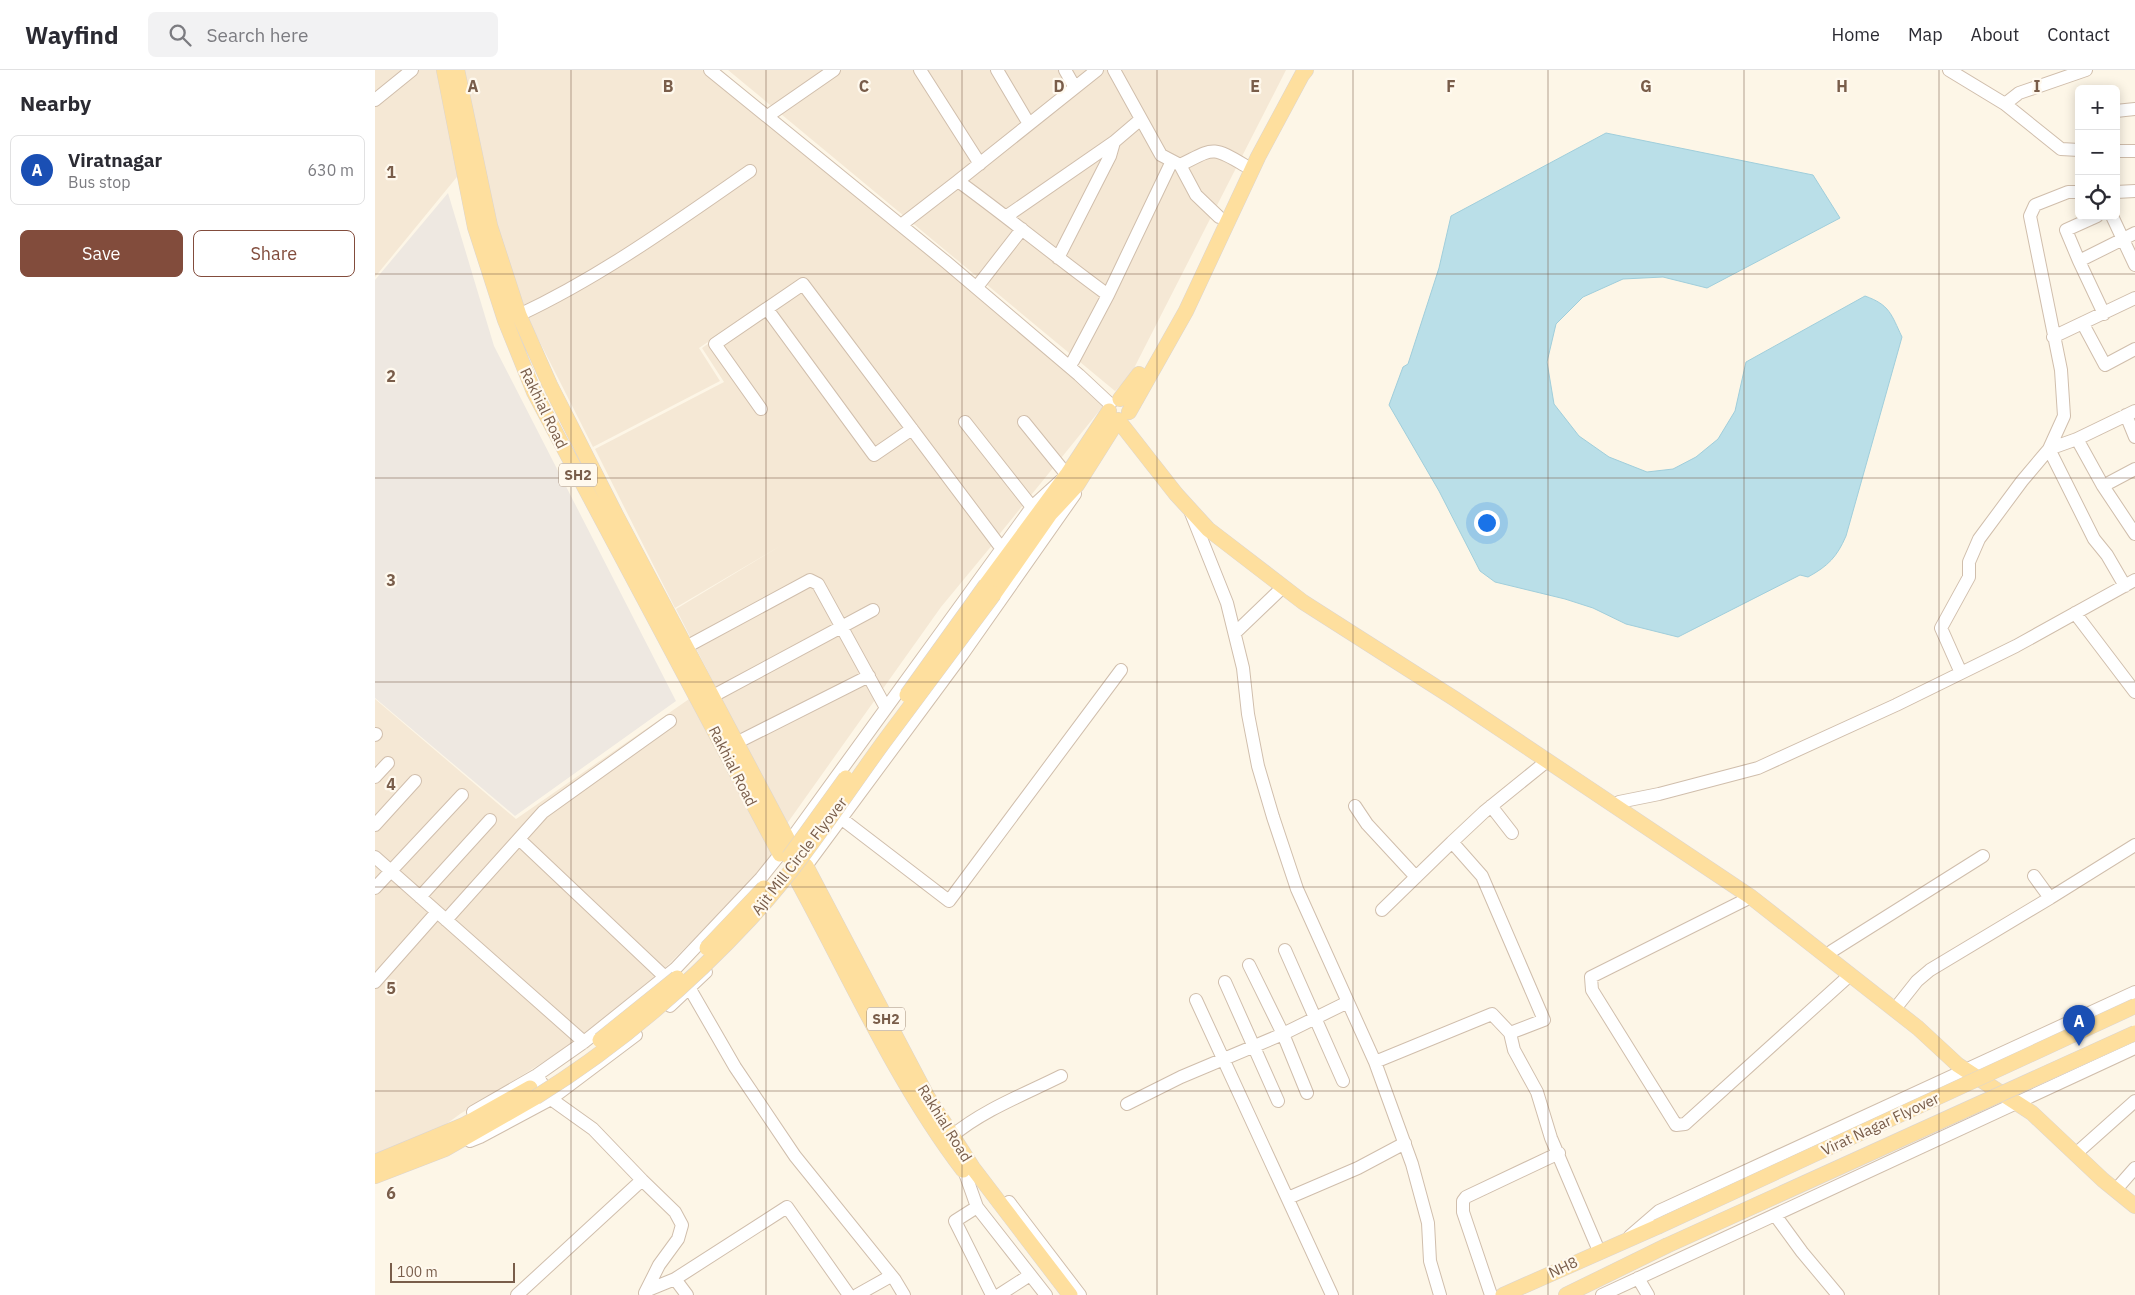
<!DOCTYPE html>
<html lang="en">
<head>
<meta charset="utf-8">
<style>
  body { margin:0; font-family:"IBM Plex Sans",sans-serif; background:#f2f2f3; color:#2b2b33 }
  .controls { position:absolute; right:15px; top:15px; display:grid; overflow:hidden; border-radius:8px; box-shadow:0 2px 12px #0003 }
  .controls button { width:45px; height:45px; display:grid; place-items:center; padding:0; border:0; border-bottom:1px solid #e1e1e2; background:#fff; color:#2b2b33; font:25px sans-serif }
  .scale { position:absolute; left:15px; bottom:12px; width:125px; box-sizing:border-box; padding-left:5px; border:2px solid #795d4a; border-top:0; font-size:14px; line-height:18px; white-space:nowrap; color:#795d4a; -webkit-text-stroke:4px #fff9ee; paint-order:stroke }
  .you { position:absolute; left:1111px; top:452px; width:18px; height:18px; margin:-12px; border:4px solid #fff; border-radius:50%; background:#1a73e8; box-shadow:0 0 0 8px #1a73e833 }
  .badge { display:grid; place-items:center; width:32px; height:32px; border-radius:50%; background:#824c3c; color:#fff; font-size:16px; font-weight:700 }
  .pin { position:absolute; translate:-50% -41px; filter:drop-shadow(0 1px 2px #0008) }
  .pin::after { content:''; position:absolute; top:26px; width:18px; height:15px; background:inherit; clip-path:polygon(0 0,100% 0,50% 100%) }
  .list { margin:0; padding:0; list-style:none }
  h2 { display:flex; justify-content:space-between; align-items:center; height:65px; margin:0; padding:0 20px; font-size:21px }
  h2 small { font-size:16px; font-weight:400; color:#7c7c81 }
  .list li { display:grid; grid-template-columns:32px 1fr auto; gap:15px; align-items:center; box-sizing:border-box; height:70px; margin:0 10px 10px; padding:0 10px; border:1px solid #e1e1e2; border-radius:8px }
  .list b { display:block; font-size:19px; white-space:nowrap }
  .list p { margin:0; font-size:16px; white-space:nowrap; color:#7c7c81 }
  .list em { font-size:16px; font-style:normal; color:#7c7c81 }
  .actions { display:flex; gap:10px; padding:15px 20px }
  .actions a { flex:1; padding:11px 0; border:1px solid #824c3c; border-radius:8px; text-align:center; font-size:18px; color:#824c3c }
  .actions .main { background:#824c3c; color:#fff }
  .icon { flex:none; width:28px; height:28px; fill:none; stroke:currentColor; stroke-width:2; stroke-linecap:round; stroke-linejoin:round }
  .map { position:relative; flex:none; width:1760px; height:1225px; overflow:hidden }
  header { display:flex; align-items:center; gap:30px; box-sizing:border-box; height:70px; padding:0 25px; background:#fff; border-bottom:1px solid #e1e1e2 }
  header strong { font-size:24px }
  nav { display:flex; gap:28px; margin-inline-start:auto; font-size:18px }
  .search { width:350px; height:45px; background:#f2f2f3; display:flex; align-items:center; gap:12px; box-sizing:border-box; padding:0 18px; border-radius:8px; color:#7c7c81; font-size:19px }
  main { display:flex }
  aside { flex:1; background:#fff }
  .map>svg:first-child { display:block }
  .residential { fill:#f5e8d5 }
  .industrial { fill:#eee8e1 }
  .water { fill:#badfe8; stroke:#a0cedb }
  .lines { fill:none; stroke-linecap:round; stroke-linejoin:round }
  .minor-casing { stroke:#d0beac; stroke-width:14 }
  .major-casing { stroke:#dcd5d0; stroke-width:16 }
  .minor { stroke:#fff; stroke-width:12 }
  .major { stroke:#fedf9e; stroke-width:15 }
  .major-bridge-casing { stroke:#dcd5d0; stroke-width:16; stroke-linecap:butt }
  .major-bridge { stroke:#fedf9e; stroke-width:15 }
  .grid { fill:none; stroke:#795d4a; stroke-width:1; stroke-opacity:0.55 }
  .labels { text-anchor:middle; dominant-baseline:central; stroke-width:4.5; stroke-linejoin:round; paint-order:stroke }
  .shield { fill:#fff9ee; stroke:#a18c7b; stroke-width:1 }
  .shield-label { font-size:14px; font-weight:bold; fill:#795d4a }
  .street-label { font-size:15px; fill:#795d4a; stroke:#fff9ee }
  .grid-label { font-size:16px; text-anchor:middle; font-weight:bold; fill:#795d4a; stroke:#fff9ee; stroke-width:4.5; stroke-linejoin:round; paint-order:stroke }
</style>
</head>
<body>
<header>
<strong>Wayfind</strong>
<div class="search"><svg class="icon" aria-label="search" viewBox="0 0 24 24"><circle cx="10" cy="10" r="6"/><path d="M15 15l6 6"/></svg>Search here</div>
<nav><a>Home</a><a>Map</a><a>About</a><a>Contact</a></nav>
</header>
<main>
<aside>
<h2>Nearby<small></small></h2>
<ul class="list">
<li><span class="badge" style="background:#1a4fb4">A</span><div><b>Viratnagar</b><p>Bus stop</p></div><em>630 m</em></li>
</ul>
<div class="actions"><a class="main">Save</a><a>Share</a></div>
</aside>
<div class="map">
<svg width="1760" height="1225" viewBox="0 0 1760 1225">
  <rect width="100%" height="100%" fill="#fdf6e7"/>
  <path class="residential" d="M0,0H65L86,102L0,207Z
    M86,0H327L687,292L729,335L623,466L497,293L623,468L566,537L411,755L301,539L407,475L300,538L220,379L349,312L327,278L434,204L324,278L345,311L218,377L147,237L117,161Z
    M353,0H911L754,308L740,321Z
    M317,627L399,784L382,806L292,896L197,974L85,1044L59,1063L0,1086V629L141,749Z"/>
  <path class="industrial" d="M73,123L119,276L301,631L140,746L0,628V210Z"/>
  <path class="water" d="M1231,63L1438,105L1465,148L1332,218L1288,207L1248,209L1208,227L1181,254L1172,292L1179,334L1204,366L1234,387L1272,402L1298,399L1321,387L1343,369L1360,341L1371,292L1490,226C1515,235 1516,244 1527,267L1471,466C1462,487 1453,496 1433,507L1425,505L1303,567L1251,554L1218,538L1190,529L1120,512L1105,501L1064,421L1014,335L1028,297L1033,294L1064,198L1076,146Z"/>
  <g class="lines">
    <g class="minor-casing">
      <path id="minor" d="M335,0L571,192L704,305L735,334
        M545,0L605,94
        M622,0L654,54
        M690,0L699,16
        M722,0L583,111C634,148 682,188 733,225L797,91
        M739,0L786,85L805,95L821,125L844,147
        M1574,0L1630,34L1644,23L1711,0
        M0,30L37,0
        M1630,34L1686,79L1704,80
        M1741,41L1760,39
        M397,43L459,0
        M1741,81H1760
        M805,95C838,79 836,75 869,95
        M1704,122H1693L1660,135L1655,146L1686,300L1689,346L1674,379L1719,469L1732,485L1750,516
        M1741,122L1760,121
        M632,146L739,72
        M1722,146L1691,160L1704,191L1760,163
        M1737,146L1760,195
        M530,152L583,111
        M683,188L735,86L739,72L766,49
        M1704,191L1729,244
        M605,213L647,159
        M392,239L499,385L537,359
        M144,245C227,206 300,153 375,101
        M1708,254L1730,295L1760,279
        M1678,267L1760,228
        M698,291L733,225
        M386,339L340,274L428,214L627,479
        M1751,345L1760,367
        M590,352L657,437
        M1702,369L1728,416L1760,464
        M1728,416L1760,399
        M816,443L852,533L868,598L873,644L883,696L898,747L922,819L1000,992L1037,1094L1053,1153L1055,1191L1065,1225
        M1700,543L1760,622
        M860,563L908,517
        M311,577L435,510L443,514L511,638
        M1586,603L1566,558L1594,507V492L1604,469L1647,411L1674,379L1702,369L1760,341
        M338,626L498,540
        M0,665L1,664
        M363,672L494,606
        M1172,691L1109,742L1077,772L1107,806L1169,950L1135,963L1139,980L1162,1022L1176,1068L1224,1181
        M0,707L13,693
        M980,736L992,754L1041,807
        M1116,736L1137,763
        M1241,737L1244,732L1284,724L1383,698L1521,635L1641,576L1760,510
        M467,749L574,831L746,600
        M0,755L40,711
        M144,769L290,907
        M414,772L657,437L692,405L649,352
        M0,787L209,972
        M431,796L587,585L700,424
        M0,818L87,725
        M45,827L115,750
        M1376,827L1216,907L1217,920L1301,1055L1310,1054L1475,905
        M1675,828L1760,775
        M1007,840L1077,772
        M71,850L168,742L295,651
        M910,880L968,1011
        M1457,881L1608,786
        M874,895L908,964L932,1023
        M0,912L62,842
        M850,912L903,1031
        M315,919L360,997L420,1086L520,1210L529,1225
        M821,930L957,1225
        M1523,935L1542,911L1555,900L1675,828L1659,806
        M295,936L331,902
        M1000,992L1117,944L1135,963
        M752,1034L806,1007L908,964L973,932
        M98,1042L162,1005L209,972L300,899L386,808L410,778
        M577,1066C608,1040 650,1024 686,1006
        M95,1071L105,1067L176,1029L261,965
        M1705,1080L1760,1031
        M590,1103L602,1137L671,1225
        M267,1110L300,1142L307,1155L303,1169L284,1195L270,1223
        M1745,1115L1760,1098
        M913,1128L983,1098L1030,1073
        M634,1132L705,1225
        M602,1137L580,1151L617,1225
        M1400,1145L1427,1182L1463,1225
        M1255,1166L1284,1141L1760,922
        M1263,1208L1273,1225
        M300,1209L312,1225
        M273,1220L300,1209L412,1137L474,1225
        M142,1225L267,1110L218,1059L176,1029L162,1005
        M482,1225L516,1206
        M624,1225L655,1205
        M1116,1225L1088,1142V1131L1091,1127L1184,1083
        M1227,1225L1760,978"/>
    </g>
    <g class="major-casing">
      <path id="major" d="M69,0L100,157L130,250L159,322L405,784
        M82,0L115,156L144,245L175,315L241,445L414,772
        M745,329L764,304
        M754,342L811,241L883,87L927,5L931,0
        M611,515L692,405L734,341
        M619,524L675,444L702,415L743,350L801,424L833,459L928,532L1080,629L1376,827L1543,958L1583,995L1657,1043L1728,1110L1760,1136
        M431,796L552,1026L598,1098L695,1225
        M421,808C474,905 521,1012 588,1100
        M0,1092L89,1055L155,1018
        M0,1106L70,1079L161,1027
        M1128,1225L1282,1157
        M1191,1225L1291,1176"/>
    </g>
    <use href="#minor" class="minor"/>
    <use href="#major" class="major"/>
    <g class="major-bridge-casing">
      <path id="major-bridge" d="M532,625L611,515
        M414,787L471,708
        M332,878L389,818
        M225,970L302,908
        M161,1027C240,978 312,917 376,848C426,794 465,732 508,673C545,623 582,574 619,524
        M1282,1157L1760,936
        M1291,1176L1760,963"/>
    </g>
    <use href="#major-bridge" class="major-bridge"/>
  </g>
  <path class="grid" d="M196,0V1225M391,0V1225M587,0V1225M782,0V1225M978,0V1225M1173,0V1225M1369,0V1225M1564,0V1225M0,204H1760M0,408H1760M0,612H1760M0,817H1760M0,1021H1760"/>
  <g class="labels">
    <g class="shield">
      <rect x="184" y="393.5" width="38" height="23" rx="4"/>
      <rect x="492" y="937.5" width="38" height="23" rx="4"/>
    </g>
    <g class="shield-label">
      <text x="203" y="405">SH2</text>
      <text x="511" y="949">SH2</text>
    </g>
    <g class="street-label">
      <text transform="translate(169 338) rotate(64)">Rakhial Road</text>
      <text transform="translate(358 696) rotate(63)">Rakhial Road</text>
      <text transform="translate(424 786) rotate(-52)">Ajit Mill Circle Flyover</text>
      <text transform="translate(570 1053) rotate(58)">Rakhial Road</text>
      <text transform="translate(1505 1054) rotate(-25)">Virat Nagar Flyover</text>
      <text transform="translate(1188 1197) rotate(-25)">NH8</text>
    </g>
  </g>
  <g class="grid-label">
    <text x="98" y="22">A</text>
    <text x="293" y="22">B</text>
    <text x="489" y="22">C</text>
    <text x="684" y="22">D</text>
    <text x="880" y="22">E</text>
    <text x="1076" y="22">F</text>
    <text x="1271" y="22">G</text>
    <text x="1467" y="22">H</text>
    <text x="1662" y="22">I</text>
    <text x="16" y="108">1</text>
    <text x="16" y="312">2</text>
    <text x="16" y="516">3</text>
    <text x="16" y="720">4</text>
    <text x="16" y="924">5</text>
    <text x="16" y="1129">6</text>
  </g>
</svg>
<div class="controls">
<button>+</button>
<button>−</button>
<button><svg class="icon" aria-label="locate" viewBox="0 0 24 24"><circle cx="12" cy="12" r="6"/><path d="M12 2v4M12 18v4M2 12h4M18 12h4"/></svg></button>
</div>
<div class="scale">100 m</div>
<div class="you"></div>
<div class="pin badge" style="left:1704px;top:976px;background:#1a4fb4">A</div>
</div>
</main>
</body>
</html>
